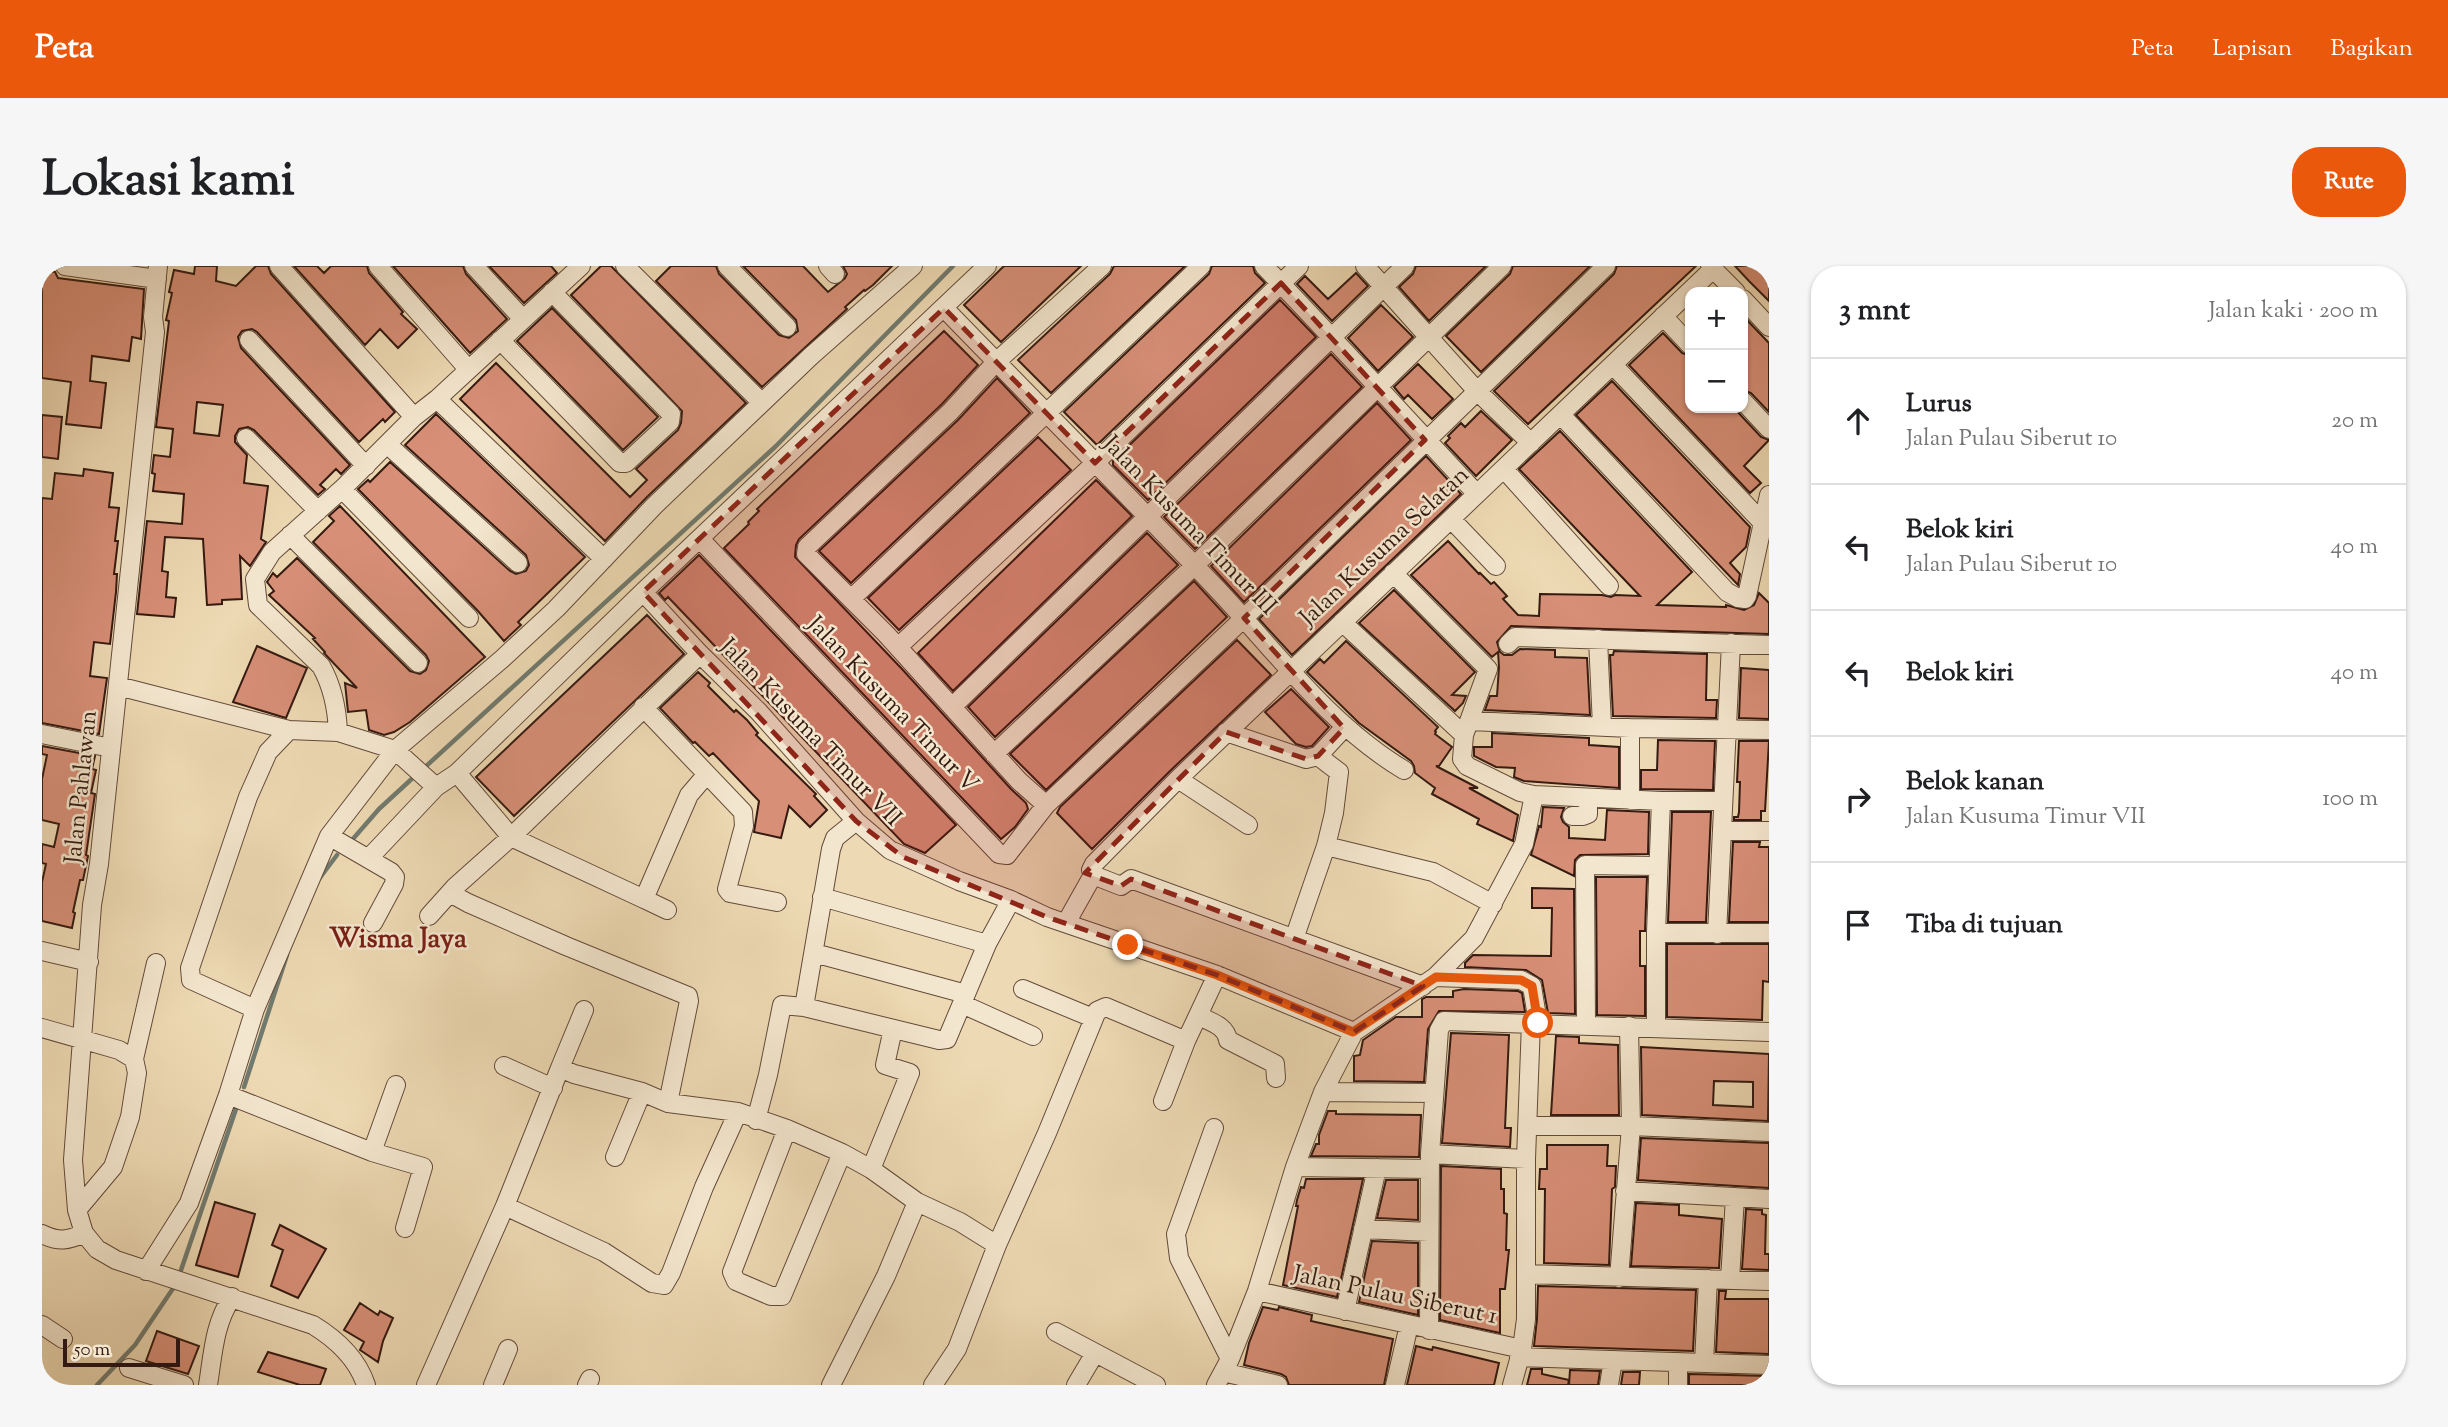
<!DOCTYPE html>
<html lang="id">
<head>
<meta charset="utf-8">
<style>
  body { margin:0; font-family:"Sorts Mill Goudy",serif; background:#f6f6f6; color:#202124 }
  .controls { position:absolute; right:21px; top:21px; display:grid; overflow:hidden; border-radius:14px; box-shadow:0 2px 5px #0004 }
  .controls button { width:63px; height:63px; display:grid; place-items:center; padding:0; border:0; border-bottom:2px solid #e0e0e0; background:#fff; color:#202124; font:35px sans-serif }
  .scale { position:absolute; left:21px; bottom:18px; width:117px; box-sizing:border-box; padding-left:7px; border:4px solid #351a11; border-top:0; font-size:19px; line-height:24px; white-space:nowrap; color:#351a11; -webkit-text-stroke:5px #f3e6ce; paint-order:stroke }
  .stop { position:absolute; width:21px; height:21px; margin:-16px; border:5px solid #ea580c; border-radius:50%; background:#fff }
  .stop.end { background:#ea580c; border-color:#fff; box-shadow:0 2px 7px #0008 }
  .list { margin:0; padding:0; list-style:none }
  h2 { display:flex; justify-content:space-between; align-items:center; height:91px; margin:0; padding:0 28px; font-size:30px }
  h2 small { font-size:23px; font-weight:400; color:#757577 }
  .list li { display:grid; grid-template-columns:46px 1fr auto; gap:21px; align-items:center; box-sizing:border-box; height:126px; padding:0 28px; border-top:2px solid #e0e0e0 }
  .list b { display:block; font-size:26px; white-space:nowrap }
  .list p { margin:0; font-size:23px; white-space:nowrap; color:#757577 }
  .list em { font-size:23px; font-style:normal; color:#757577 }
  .icon { flex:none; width:38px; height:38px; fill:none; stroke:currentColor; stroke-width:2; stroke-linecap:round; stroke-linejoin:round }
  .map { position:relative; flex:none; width:1727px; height:1119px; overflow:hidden; border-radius:28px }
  header { display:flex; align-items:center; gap:42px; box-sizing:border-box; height:98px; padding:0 35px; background:#ea580c; color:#fff }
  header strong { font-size:33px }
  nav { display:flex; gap:38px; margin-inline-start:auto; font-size:24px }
  .intro { display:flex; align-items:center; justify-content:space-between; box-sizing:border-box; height:168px; padding:0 42px }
  h1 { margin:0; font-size:49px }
  .button { padding:18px 32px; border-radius:28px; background:#ea580c; color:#fff; font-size:24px; font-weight:700 }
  main { display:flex; gap:42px; padding:0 42px }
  aside { flex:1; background:#fff; border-radius:28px; box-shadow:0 2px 5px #0004 }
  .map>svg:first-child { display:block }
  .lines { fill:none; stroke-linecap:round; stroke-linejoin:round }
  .stream { stroke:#717a6e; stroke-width:4.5 }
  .building { fill:#d78f77; stroke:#351a11; stroke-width:2; fill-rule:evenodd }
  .minor-casing { stroke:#634a3a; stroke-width:20 }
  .minor { stroke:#f3e6ce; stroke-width:18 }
  .route { stroke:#ea580c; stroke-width:9 }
  .marked { fill:#8f2418; fill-opacity:0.2; stroke:#8f2418; stroke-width:5; stroke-dasharray:14 9; stroke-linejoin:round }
  .labels { text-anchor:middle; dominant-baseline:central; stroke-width:5; stroke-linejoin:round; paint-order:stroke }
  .street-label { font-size:24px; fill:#351a11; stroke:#f3e6ce }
  .quarter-label { font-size:28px; font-weight:bold; fill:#7a1f14; stroke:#f3e6ce }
</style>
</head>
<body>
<header>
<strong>Peta</strong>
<nav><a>Peta</a><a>Lapisan</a><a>Bagikan</a></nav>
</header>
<div class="intro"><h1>Lokasi kami</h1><a class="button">Rute</a></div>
<main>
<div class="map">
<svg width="1727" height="1119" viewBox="0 0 1727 1119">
  <rect width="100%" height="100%" fill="#edd9b3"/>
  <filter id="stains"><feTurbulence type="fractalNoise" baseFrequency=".00286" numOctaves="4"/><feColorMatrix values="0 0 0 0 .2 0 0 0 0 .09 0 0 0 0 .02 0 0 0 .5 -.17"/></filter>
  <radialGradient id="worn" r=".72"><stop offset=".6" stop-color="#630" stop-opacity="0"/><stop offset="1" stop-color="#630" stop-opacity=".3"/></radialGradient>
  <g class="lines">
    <path class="stream" d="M381,503L733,181L911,0
      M310,574L337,543L374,509
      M277,613L295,589
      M202,821L245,689
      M137,1010L194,843
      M55,1119L93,1079L134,1018"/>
  </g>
  <path class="building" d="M153,0H175L174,15L194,20L214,0H226L229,8L353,146L343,156L341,153L317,176L215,66L210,63L200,65L196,71L199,82L308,199L299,208L294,203L278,219L283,223L276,229L212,164L206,161L197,163L193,170V176L205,189L202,217L226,220L219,273L224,276L208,300L198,290L200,333L180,334V338L165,339L161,273L123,271L120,305L126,306L124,331L134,332L132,351L95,348L105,255L140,258L142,228L111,225L113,208L110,207L112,189L128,191L131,163L114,161L127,55L124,54L130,27L127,26L132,4L152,8ZM155,136L181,139L177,170L152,167Z
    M252,0H275L282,7L289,0H325L327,7L361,46L359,48L375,63L356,82L338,63L323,79Z
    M351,0H421L424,8L465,53L428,87Z
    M447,0H509L515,7L482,37Z
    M559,0H569L704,137L604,232L563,275L418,133L454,97L588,231L605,214L594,203L636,164L639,157L640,145L529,29Z
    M629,0H674L677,8L737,69L747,72L756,65L754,54L701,0H761L786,26L803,12L805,8L801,0H850L831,19L823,25L822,24L803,41L805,43L720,121L614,15Z
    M962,0H1039L959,76L922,39Z
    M1072,0H1143L1009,127L976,94L1068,8Z
    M1170,0H1211L1213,7L1223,17L1055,179L1022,146L1167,8Z
    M1374,0H1444L1387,55L1357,21L1371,8Z
    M1471,0H1548L1439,106L1404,70L1468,8Z
    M1575,0H1654L1486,158L1452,125L1572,8Z
    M1693,0H1727V35L1707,15Z
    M0,4L13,6L16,12L102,23L99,73L90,71L87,95L50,90L48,115L64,117L59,162L24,158L29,116L0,112Z
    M1314,7L1326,20L1290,55L1255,18L1263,10L1286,33Z
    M1238,34L1274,71L1106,234L1071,199V195Z
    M1339,39L1371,71L1336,105L1306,72Z
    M510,42L616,151L581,184L475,75Z
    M1701,50L1727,77V146L1709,127L1701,124Z
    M902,65L936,99L900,138L757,273L754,279L753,291L860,403L969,523L984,537L986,543L973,561L959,573L682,282L707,258L706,256L717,245L715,243Z
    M1621,67L1640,87L1648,90V142H1692L1719,171L1727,174L1702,200L1719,217L1708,227L1587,99Z
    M1289,88L1320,121L1153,283L1122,251Z
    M1376,98L1411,133L1390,153L1366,129L1362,133L1352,121Z
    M955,112L988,147L809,317L777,285L916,154Z
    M1570,115L1708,261L1704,281L1688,297L1698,308L1696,319L1534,149Z
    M1335,137L1369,174L1202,336L1169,300Z
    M1439,145L1470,174L1434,210L1403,177L1408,172L1406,170L1419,157L1423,161Z
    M394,148L543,291L476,356L479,359L462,375L435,344L316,223L326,214L328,216L348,196L468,305L474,308L484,305L487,299L484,289L363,179Z
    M0,149L20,151L16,193L0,191Z
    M1518,165L1650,306L1615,339L1684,341V339L1702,344L1712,339L1717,327L1727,337V368L1469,360L1455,376L1458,386L1462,389H1470L1478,383L1513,384V391L1545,392L1548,449L1443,444L1448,430H1455L1457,401L1456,386L1450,391L1369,309L1406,275L1437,308L1438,307L1449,318L1452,316L1465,330L1461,333L1476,349L1497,350L1498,328L1560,329L1569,331L1573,329L1598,330L1477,203Z
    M996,171L1029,204L857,364L826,332Z
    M1384,190L1419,228L1250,389L1217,353Z
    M42,203L71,207L67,241L77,242L73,275H76L72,308H75L74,326L68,378L52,376L48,410L65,412L57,468L0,457V232L10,233L13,207L41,210Z
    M1054,214L1090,250L911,425L876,387Z
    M298,240L443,391L368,456L352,466L342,469L327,464L324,444L306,446L303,417L315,422L282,387L283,386L271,373L273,372L227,329L232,325L225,316L231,307L235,311L255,292L368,405L378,408L384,404L387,395L384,389L271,276L292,255L287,250Z
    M1105,267L1136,299L953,471L926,441Z
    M657,289L914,559L883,587L862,578L626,331L623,334L617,327Z
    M1152,315L1185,351L1004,524L968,488Z
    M1352,324L1433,406L1410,429L1424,430L1421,437L1413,445L1317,357Z
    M605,349L642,388L472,550L434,511Z
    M1195,374L1229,409L1128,505L1050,583L1015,547L1018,541Z
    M1304,375L1396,461L1393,465L1394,466L1393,468L1410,481L1397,500H1394L1436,522H1427L1476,549L1471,575L1435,558L1437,553L1390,528L1393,522L1373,507L1372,500L1369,495L1317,457L1265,406L1278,393L1282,397Z
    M215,380L265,402L244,452L191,436Z
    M1572,385L1665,388L1664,434H1675L1674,452L1571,450L1568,389H1571Z
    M1699,402L1727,404V453L1697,452Z
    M656,406L668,417L666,420L692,446L694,444L705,454L716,467L714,469L774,528L772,530L785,544L768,561L747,540L739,572L712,566L717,535L671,487L667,490L653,476L651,477L618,442Z
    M1249,423L1287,461L1270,480L1264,481L1254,478L1223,446Z
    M1450,467L1547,472V479L1577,481V522L1482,515L1472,511L1473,502L1454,501L1432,490V481H1450Z
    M1616,474L1673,475L1671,524L1599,523V504H1615Z
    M1697,475H1727L1723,545H1719V554H1692V551H1696L1697,546L1698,516H1695Z
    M0,480L53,490L50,503L54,504L49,527L53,528L44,589L46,590L41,614H38L31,646L33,647L30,662L0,655V616L4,598L0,597V578L12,581L17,558L0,554V513L5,489L0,488Z
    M1501,541L1522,542L1519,551L1521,556L1527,561V572L1563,574L1565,544L1607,546L1606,588L1538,589L1533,594L1532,610L1489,589L1497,560L1499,561Z
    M1630,546H1669L1664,656H1626Z
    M1691,576H1718L1717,581H1727V656H1687Z
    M1554,611H1605L1603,665H1598V700H1603V750L1555,749Z
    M1490,622L1532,623L1533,748L1506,747L1500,714L1484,704L1423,701V697L1431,689L1509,690L1510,642H1490Z
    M1625,678H1727V716L1721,715L1720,754L1625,751Z
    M1422,723L1476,725L1480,727L1483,746L1397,745L1386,763L1382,816L1312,815V790L1318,789L1321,774L1354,751H1380V733L1384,731H1411V725Z
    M1409,767L1467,769L1463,862H1469L1468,881L1400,877Z
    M1514,770L1537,771V777L1576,779L1577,849H1509Z
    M1599,781L1727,788L1726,855L1600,849ZM1672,815L1711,816V841L1671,839Z
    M1286,845H1294V848L1379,849L1377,891L1269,890L1274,878H1277V869Z
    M1599,872L1727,877V922L1596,914Z
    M1505,879H1566L1565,900H1574L1573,921L1570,923L1567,999L1502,997L1503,923H1497L1498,903H1505Z
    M1399,900L1459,903V923H1462V947L1465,948L1464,984H1467L1463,1023H1458V1067L1398,1054Z
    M1264,913H1321L1295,1031L1241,1019L1256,940H1254L1255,934L1259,921L1262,922Z
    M1344,914H1376V954L1335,952Z
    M173,936L213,948L196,1011L154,999Z
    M1594,937L1637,939V949L1680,953L1677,1002L1589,1000Z
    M1704,943L1720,944V948L1724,949L1723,988H1727V1004L1700,1003Z
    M238,959L284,983L256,1032L229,1020L241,984L230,979Z
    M1330,975L1376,977V1049L1317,1036Z
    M1496,1020L1654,1024L1651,1085L1492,1080L1495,1053Z
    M1677,1025H1684L1683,1033H1727V1088L1674,1086Z
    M318,1037L336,1049L338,1045L351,1052L341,1075L336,1096L318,1084L322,1076L302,1064Z
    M1221,1041L1236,1044L1237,1041L1270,1049L1269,1055L1351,1073L1342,1119H1247L1244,1111L1239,1108L1202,1099L1207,1077Z
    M115,1065L157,1080L146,1108L104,1095Z
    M1374,1080L1390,1084L1391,1081L1457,1097L1452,1119H1365Z
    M226,1086L284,1103L278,1119H258L216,1106Z
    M1489,1103H1500V1108L1527,1114L1526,1119H1485Z
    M1528,1104L1558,1105L1556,1119H1527Z
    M1581,1106H1598L1597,1119H1579Z
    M1647,1108L1726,1110L1725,1119H1647Z"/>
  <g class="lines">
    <g class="minor-casing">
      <path id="minor" d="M23,0L115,13
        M116,0L111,51L113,66L57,598L50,639L31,894L35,944L42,967L55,983L74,994L271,1059C294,1073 315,1092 324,1119
        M237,0L372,151
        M336,0L426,103
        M432,0L481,53
        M583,0L720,137
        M685,0L745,61
        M786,0L793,8
        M1222,0C1294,75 1364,152 1435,228
        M1323,0L1435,125L1489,177
        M1668,0L1694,26
        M1701,33L1727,61
        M902,42C993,136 1086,229 1176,324C1235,387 1287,459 1362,504
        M1621,50L1648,79
        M207,74L324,200
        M458,74L578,197H584L628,156L629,148L510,26
        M1571,99L1721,257
        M395,133L562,293
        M1701,135L1727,163
        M1519,149L1685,326L1696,332L1703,333L1705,330L1727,229
        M204,172L276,245
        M346,179L476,297
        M1462,203L1567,320
        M300,223L427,352
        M1409,253L1454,300
        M248,269L376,397
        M658,273L957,588L965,589L1004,539L1202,352L1564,0
        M1351,307L1446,403L1422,469L1420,493L1425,500L1478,526L1492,529L1619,535H1681
        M601,326L658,388L716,445L814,555L848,584L917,615L969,634L1005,651L1175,709L1312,766
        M809,333L1159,0
        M1300,356L1422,469
        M1556,373L1560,460
        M1466,378L1473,371L1727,379
        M856,381L1053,197L1257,0
        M76,420L247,464L296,466L353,484L394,521
        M601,441L701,546L702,560L685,623L688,627L735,636
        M910,441L1363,0
        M1428,455L1588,462L1727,464
        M296,466C295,442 291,421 279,400L216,339L213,313L230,286L300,223L372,151L395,133L539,0
        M1184,466L1264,493L1276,490L1302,462
        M0,468L69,482
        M952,488L1152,300L1460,0
        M415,507L469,571L602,633L647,529L665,508
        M1136,513L1206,559
        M1588,534V462
        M1004,539L977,515L844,368L764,288L765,281L908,146L954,96L1060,0
        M1530,550H1541L1546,548V532
        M1680,565H1727
        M287,570L349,606L353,611L352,618L331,657
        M1284,580L1391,606L1451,638
        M327,592L394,521L415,507L601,326L945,0
        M1051,609L1079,620L1089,613L1381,720
        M408,627L426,637L524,680L646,730L647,735L626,837
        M780,631L945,678
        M602,633L625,644
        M387,650L413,621L469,571L658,388
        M1024,657L1051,609L1049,604L1052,598L1136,513L1671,3
        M1614,667H1727
        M1675,668L1689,377
        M1252,673L1284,580L1292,547L1297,506L1276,490
        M0,685L47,696
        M772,687L924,728
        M1393,711L1479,714L1490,720L1496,757
        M981,723L1051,752
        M920,738L991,770
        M762,741L789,583L793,572L814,555
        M213,743L149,714L148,702L206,531L226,486L247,464
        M1157,750C1169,756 1184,760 1186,774L1233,798L1234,812
        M1544,759L1543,599L1616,600
        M1614,761V667L1619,535
        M0,762L77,784L92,793L95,807L88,851L71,901L35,944
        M92,793L114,697
        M462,800L511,822
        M518,802L542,744
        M1281,826L1391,827
        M186,829L330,886L354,819
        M1121,835L1144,775L1175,709
        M714,854L726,809L740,739L762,741L897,774L905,773L945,678L969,634
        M1486,860H1589L1727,866
        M1172,862L1134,968L1137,992L1188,1093
        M745,863L690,1006L694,1015L729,1030H740L800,887
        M330,886L381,901L363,962
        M1388,888L1484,893
        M573,891L600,826
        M1253,901L1388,903
        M829,903L868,807L843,799L851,763
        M1583,925L1727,933
        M463,940L562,986L610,1017L622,1019L629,1007L662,921L696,846
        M1321,963L1387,966
        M0,968C16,976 26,975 42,967
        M104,1005L147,937L186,829L213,743L287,570L353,484L460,393L514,343L612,240L769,90L871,0
        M1484,1008L1727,1015
        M1577,1012L1589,860L1587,760
        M1688,1014L1693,931
        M1215,1025L1480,1083
        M1303,1045L1335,902
        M0,1059L21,1073
        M1387,1064L1388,888L1397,764L1402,755L1727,766
        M1014,1066L1114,1119
        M1477,1091L1727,1099
        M1662,1097L1666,1013
        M87,1102L142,1119
        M1181,1106L1236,1119
        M166,1119C171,1088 172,1058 190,1031
        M384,1119L463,940L518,802L532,808L600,826L626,837L696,846L745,863L800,887L829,903L875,936L918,956L955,979
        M451,1119L466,1083
        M545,1119L548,1113
        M789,1119L844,1010L875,936
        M891,1119L915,1083L955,979L1005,867L1055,745L1064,741L1144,775
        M1034,1119L1053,1087
        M1174,1119L1188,1093L1215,1025L1253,901L1281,826L1312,766L1393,711L1432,672L1482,578L1492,529
        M1353,1119L1367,1059
        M1470,1119L1480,1083L1484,1053V893L1489,756
        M1567,1119L1571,1094
        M1636,1119V1096"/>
    </g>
    <use href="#minor" class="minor"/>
  </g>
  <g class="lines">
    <path class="route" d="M1086,679L1175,709L1311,766L1394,711L1479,714L1490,720L1496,757"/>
  </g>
  <path class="marked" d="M1239,17L1383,174L1202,352L1302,462L1276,490L1264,493L1184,466L1043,607L1079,620L1089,613L1381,720L1312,766L1175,709L1005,651L861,591L814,555L601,326L902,42L1053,197Z"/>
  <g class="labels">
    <g class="street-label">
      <text transform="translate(1147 260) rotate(46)">Jalan Kusuma Timur III</text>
      <text transform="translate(1343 281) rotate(-43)">Jalan Kusuma Selatan</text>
      <text transform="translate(850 439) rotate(46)">Jalan Kusuma Timur V</text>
      <text transform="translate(768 467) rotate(46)">Jalan Kusuma Timur VII</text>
      <text transform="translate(40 521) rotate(-84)">Jalan Pahlawan</text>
      <text transform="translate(1353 1030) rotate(12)">Jalan Pulau Siberut 1</text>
    </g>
    <g class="quarter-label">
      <text x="356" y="674">Wisma Jaya</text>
    </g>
  </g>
  <rect width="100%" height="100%" filter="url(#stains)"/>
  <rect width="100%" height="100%" fill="url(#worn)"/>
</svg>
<div class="controls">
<button>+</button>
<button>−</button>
</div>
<div class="scale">50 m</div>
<div class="stop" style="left:1496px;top:757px"></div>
<div class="stop end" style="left:1086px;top:679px"></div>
</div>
<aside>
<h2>3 mnt<small>Jalan kaki · 200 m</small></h2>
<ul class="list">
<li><svg class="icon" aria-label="ahead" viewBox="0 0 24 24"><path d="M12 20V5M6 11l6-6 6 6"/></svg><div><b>Lurus</b><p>Jalan Pulau Siberut 10</p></div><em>20 m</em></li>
<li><svg class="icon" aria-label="left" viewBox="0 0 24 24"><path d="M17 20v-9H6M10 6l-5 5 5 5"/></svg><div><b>Belok kiri</b><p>Jalan Pulau Siberut 10</p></div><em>40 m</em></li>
<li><svg class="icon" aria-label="left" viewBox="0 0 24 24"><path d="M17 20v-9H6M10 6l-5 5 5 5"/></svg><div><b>Belok kiri</b></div><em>40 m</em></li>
<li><svg class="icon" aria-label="right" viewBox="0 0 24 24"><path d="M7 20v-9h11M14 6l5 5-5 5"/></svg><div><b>Belok kanan</b><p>Jalan Kusuma Timur VII</p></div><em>100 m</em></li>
<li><svg class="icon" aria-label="arrive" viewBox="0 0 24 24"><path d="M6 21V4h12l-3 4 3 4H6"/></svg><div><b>Tiba di tujuan</b></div></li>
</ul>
</aside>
</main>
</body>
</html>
